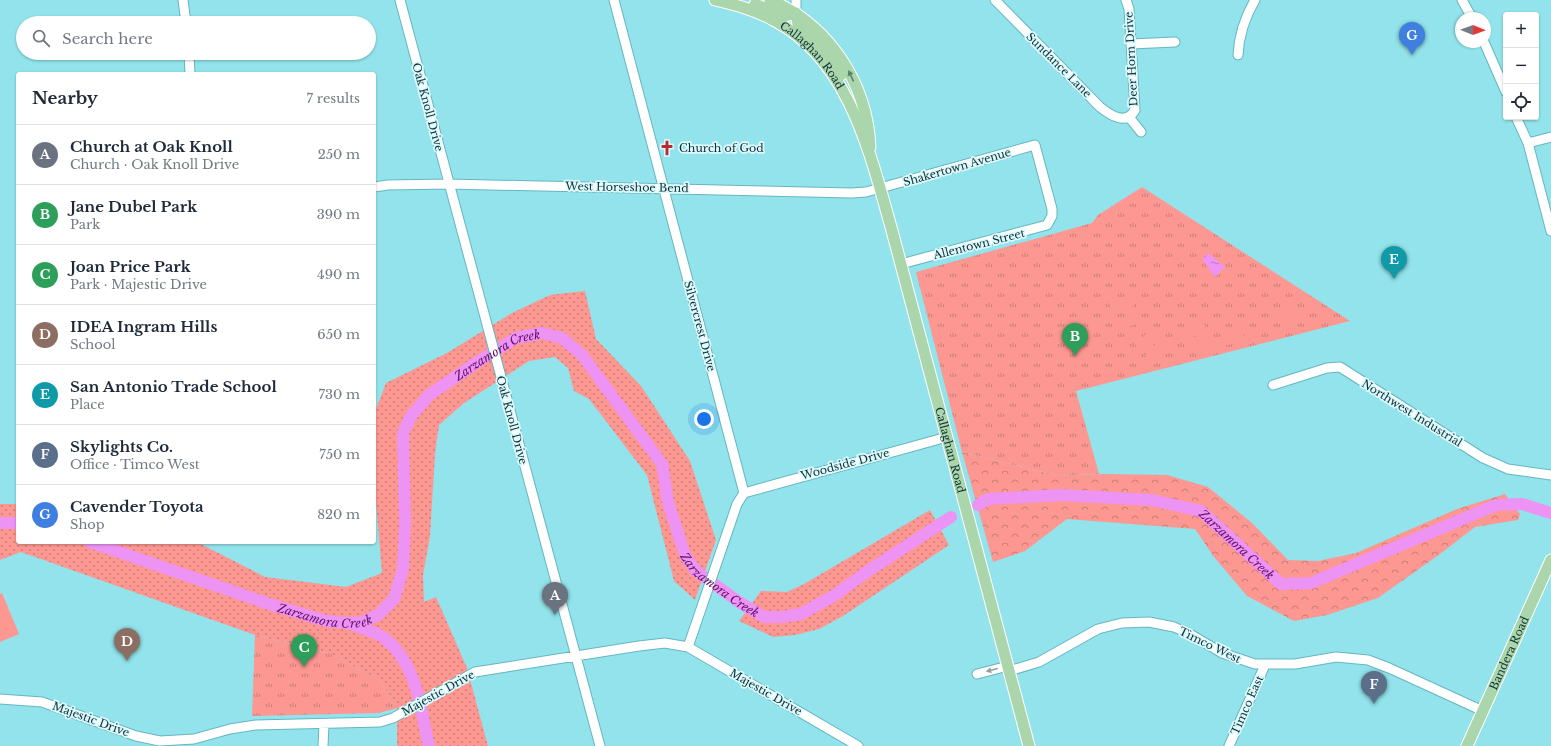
<!DOCTYPE html>
<html lang="en">
<head>
<meta charset="utf-8">
<style>
  body { margin:0; font-family:"Libre Baskerville",serif; background:#f2f2f3; color:#1f2937 }
  .controls { position:absolute; right:12px; top:12px; display:grid; overflow:hidden; border-radius:4px; box-shadow:0 1px 3px #0004 }
  .controls button { width:36px; height:36px; display:grid; place-items:center; padding:0; border:0; border-bottom:1px solid #e0e1e3; background:#fff; color:#1f2937; font:20px sans-serif }
  .compass { position:absolute; left:1455px; top:12px; width:36px; height:36px; border-radius:50%; background:#fff; box-shadow:0 1px 3px #0004; rotate:91deg }
  .you { position:absolute; left:704px; top:419px; width:14px; height:14px; margin:-10px; border:3px solid #fff; border-radius:50%; background:#1a73e8; box-shadow:0 0 0 6px #1a73e833 }
  .badge { display:grid; place-items:center; width:26px; height:26px; border-radius:50%; background:#1a73e8; color:#fff; font-size:13px; font-weight:700 }
  .pin { position:absolute; translate:-50% -33px; filter:drop-shadow(0 1px 2px #0008) }
  .pin::after { content:''; position:absolute; top:21px; width:14px; height:12px; background:inherit; clip-path:polygon(0 0,100% 0,50% 100%) }
  .list { margin:0; padding:0; list-style:none }
  h2 { display:flex; justify-content:space-between; align-items:center; height:52px; margin:0; padding:0 16px; font-size:17px }
  h2 small { font-size:13px; font-weight:400; color:#747a83 }
  .list li { display:grid; grid-template-columns:26px 1fr auto; gap:12px; align-items:center; box-sizing:border-box; height:60px; padding:0 16px; border-top:1px solid #e0e1e3 }
  .list b { display:block; font-size:15px; white-space:nowrap }
  .list p { margin:0; font-size:13px; white-space:nowrap; color:#747a83 }
  .list em { font-size:13px; font-style:normal; color:#747a83 }
  .icon { flex:none; width:22px; height:22px; fill:none; stroke:currentColor; stroke-width:2; stroke-linecap:round; stroke-linejoin:round }
  .map { position:relative; flex:none; width:1551px; height:746px; overflow:hidden }
  .search { position:absolute; background:#fff; box-shadow:0 1px 3px #0004; left:16px; top:16px; width:360px; height:44px; display:flex; align-items:center; gap:10px; box-sizing:border-box; padding:0 14px; border-radius:22px; color:#747a83; font-size:15px }
  .panel { position:absolute; background:#fff; box-shadow:0 1px 3px #0004; left:16px; top:72px; width:360px; height:472px; border-radius:4px }
  .map>svg:first-child { display:block }
  .grass { fill:url(#grass-dots) }
  .forest { fill:url(#forest-crowns) }
  .park { fill:url(#park-tufts) }
  .garden { fill:#fc9891 }
  .water { fill:url(#water-ripples) }
  .lines { fill:none; stroke-linecap:round; stroke-linejoin:round }
  .river { stroke:#ed93f3; stroke-width:12 }
  .minor-casing { stroke:#66b6bf; stroke-width:11 }
  .major-casing { stroke:#fff; stroke-width:13 }
  .minor { stroke:#fff; stroke-width:9 }
  .major { stroke:#abd6ac; stroke-width:11 }
  .oneway { fill:#5c8370 }
  .oneway2 { fill:#93a2a4 }
  .labels { text-anchor:middle; dominant-baseline:central; stroke-width:3.5; stroke-linejoin:round; paint-order:stroke }
  .street-label { font-size:11px; fill:#0e3034; stroke:#dcfafe }
  .poi-label { font-size:11px; fill:#0e3034; stroke:#dcfafe; text-anchor:start }
  .water-label { font-size:12px; font-style:italic; fill:#621069; stroke:#dcfafe }
</style>
</head>
<body>
<div class="map">
<svg width="1551" height="746" viewBox="0 0 1551 746">
  <defs>
    <pattern id="grass-dots" width="8" height="8" patternUnits="userSpaceOnUse"><rect width="8" height="8" fill="#fc9891"/><path d="M2 2h.1M6 6h.1" fill="none" stroke="#ca7c77" stroke-width="1.8" stroke-linecap="round"/></pattern>
    <pattern id="forest-crowns" width="20" height="18" patternUnits="userSpaceOnUse"><rect width="20" height="18" fill="#fc9891"/><path d="M2 6a3 3 0 1 1 6 0M12 15a3 3 0 1 1 6 0" fill="none" stroke="#ca7c77"/></pattern>
    <pattern id="park-tufts" width="24" height="20" patternUnits="userSpaceOnUse"><rect width="24" height="20" fill="#fc9891"/><path d="M3 7l-1-3M5 7V3M7 7l1-3M15 17l-1-3M17 17v-4M19 17l1-3" fill="none" stroke="#ca7c77"/></pattern>
    <pattern id="water-ripples" width="26" height="14" patternUnits="userSpaceOnUse"><rect width="26" height="14" fill="#ed93f3"/><path d="M2 4q2-2 4 0t4 0M15 11q2-2 4 0t4 0" fill="none" stroke="#be78c6"/></pattern>
  </defs>
  <rect width="100%" height="100%" fill="#92e3eb"/>
  <path class="grass" d="M585,291L596,339L641,386L690,461L716,540L695,600L674,581L647,475L589,399L574,391L568,368L555,357L529,361L464,403L439,425L435,454L430,536L423,575L424,602L436,597L467,668L488,746H397V705L379,680L331,654L255,635L21,552L0,560V504H18V542H197L265,577L346,587L382,573L374,479V414L386,383L447,353L512,313L550,295Z
    M930,510L949,545L843,616L819,629L795,635L773,637L739,621L761,591L787,592L804,584Z"/>
  <path class="forest" d="M962,452L1059,476L1104,474L1167,475L1208,487L1252,523L1288,560L1318,561L1356,553L1457,509L1505,494L1520,514L1518,520L1475,527L1440,554L1378,598L1327,615L1294,621L1247,596L1214,557L1195,529L1067,519L1025,551L993,562Z"/>
  <path class="park" d="M1142,187L1350,321L1076,391L1099,474L1059,476L962,452L916,272L1092,223L1098,215Z
    M255,635L331,654L379,680L397,705V708L379,713L252,716Z"/>
  <path class="garden" d="M1131,296L1134,306L1112,313L1109,303Z
    M1299,308L1303,320L1286,326L1282,313Z
    M1137,313L1140,323L1118,330L1114,320Z
    M1204,323L1207,333L1185,339L1182,329Z
    M1151,329L1159,336L1143,353L1135,345Z
    M1242,330L1245,340L1223,346L1221,336Z
    M1207,337L1210,347L1188,353L1186,343Z
    M1161,339L1169,346L1152,363L1145,355Z
    M2,593L19,634L0,642V594Z"/>
  <path class="water" d="M1208,253L1225,267L1215,277L1202,259Z"/>
  <g class="lines">
    <g class="river">
      <path id="s1" d="M978,505L988,499L1061,495L1152,500L1201,511L1281,584L1311,583L1496,505L1522,504L1551,513"/>
      <path d="M0,523H18"/>
      <path id="s2" d="M90,542L269,604L326,621L348,623L362,622L378,615L394,599L403,569L405,524L403,433L411,416L429,395L479,361L516,338L542,333L562,338L582,355L662,464L668,502L685,555L696,571L739,602L764,617H782L801,614L835,595L868,571L951,517"/>
      <path d="M350,624C360,628 375,631 384,638C417,663 420,708 429,746"/>
    </g>
    <g class="minor-casing">
      <path id="minor" d="M183,0L186,23
        M400,0L600,746
        M614,0L744,493L737,504L688,647
        M796,0V13
        M995,0L1100,107C1110,115 1126,126 1135,110L1129,9L1126,0
        M1462,0L1472,18
        M1484,42L1506,92
        M1131,44L1175,42
        M189,53L190,74
        M1238,55C1239,35 1245,17 1255,0
        M1129,117L1141,132
        M1516,117L1528,143L1551,231
        M1528,143L1551,137
        M374,187L388,185L448,184L852,193L866,192L1035,145L1052,209V216L1047,225L901,264
        M1273,385L1327,368L1340,367L1483,458L1508,469L1551,475
        M744,493L947,437
        M1009,671L1039,662L1098,629L1122,623L1149,622L1174,627L1190,634L1222,653L1255,664H1295L1336,657L1368,660L1389,668L1483,711
        M977,674L1008,666
        M0,699L42,702L136,736L160,741L194,739L230,729L256,725L380,722L393,718L475,672L639,646L665,643L688,647L858,746
        M323,746L324,724
        M1229,746L1265,665"/>
    </g>
    <g class="major-casing">
      <g id="major">
        <path id="s3" d="M715,0C736,5 756,10 775,21C849,60 870,153 891,227L1029,746"/>
        <path d="M770,0C829,25 867,83 870,147"/>
        <path d="M755,4L785,16L796,13L798,24L826,52L841,75"/>
        <path id="s4" d="M1467,746L1551,560"/>
      </g>
    </g>
    <use href="#minor" class="minor"/>
    <use href="#major" class="major"/>
  </g>
  <defs><path id="oneway-solid" d="M-6-.8H1V-3.2L6.5 0L1 3.2V.8H-6Z"/></defs>
  <use class="oneway" href="#oneway-solid" transform="translate(851 76) rotate(-115)"/>
  <use class="oneway2" href="#oneway-solid" transform="translate(992 670) rotate(166)"/>
  <defs>
    <g id="church-bare" transform="scale(1.2)"><path d="M-1.2-6h2.4v3.5h3.3v2.4h-3.3V6h-2.4V-.1h-3.3v-2.4h3.3Z" fill="#ba2a2f" stroke="#dcfafe" stroke-width="2.5" paint-order="stroke"/></g>
  </defs>
  <g fill-rule="evenodd">
    <use href="#church-bare" x="667" y="148"/>
  </g>
  <g class="labels">
    <g class="street-label">
      <text stroke="none"><textPath href="#s3" startOffset="115">Callaghan Road</textPath></text>
      <text transform="translate(1131 59) rotate(-93)">Deer Horn Drive</text>
      <text transform="translate(1059 65) rotate(45)">Sundance Lane</text>
      <text transform="translate(428 107) rotate(75)">Oak Knoll Drive</text>
      <text transform="translate(957 167) rotate(-16)">Shakertown Avenue</text>
      <text transform="translate(627 187) rotate(1)">West Horseshoe Bend</text>
      <text transform="translate(979 244) rotate(-14)">Allentown Street</text>
      <text transform="translate(700 326) rotate(75)">Silvercrest Drive</text>
      <text transform="translate(1412 413) rotate(32)">Northwest Industrial</text>
      <text transform="translate(512 420) rotate(75)">Oak Knoll Drive</text>
      <text stroke="none"><textPath href="#s3" startOffset="538">Callaghan Road</textPath></text>
      <text transform="translate(845 464) rotate(-15)">Woodside Drive</text>
      <text transform="translate(1210 645) rotate(26)">Timco West</text>
      <text stroke="none"><textPath href="#s4" startOffset="102">Bandera Road</textPath></text>
      <text transform="translate(766 692) rotate(30)">Majestic Drive</text>
      <text transform="translate(438 693) rotate(-29)">Majestic Drive</text>
      <text transform="translate(1247 705) rotate(-66)">Timco East</text>
      <text transform="translate(91 719) rotate(20)">Majestic Drive</text>
    </g>
    <g class="poi-label">
      <text x="679" y="148">Church of God</text>
    </g>
    <g class="water-label">
      <text stroke="none"><textPath href="#s2" startOffset="619">Zarzamora Creek</textPath></text>
      <text stroke="none"><textPath href="#s1" startOffset="275">Zarzamora Creek</textPath></text>
      <text stroke="none"><textPath href="#s2" startOffset="992">Zarzamora Creek</textPath></text>
      <text stroke="none"><textPath href="#s2" startOffset="247">Zarzamora Creek</textPath></text>
    </g>
  </g>
</svg>
<div class="controls">
<button>+</button>
<button>−</button>
<button><svg class="icon" aria-label="locate" viewBox="0 0 24 24"><circle cx="12" cy="12" r="6"/><path d="M12 2v4M12 18v4M2 12h4M18 12h4"/></svg></button>
</div>
<svg class="compass" viewBox="-18 -18 36 36"><path d="M0-13l5 13h-10z" fill="#e53935"/><path d="M0 13l5-13h-10z" fill="#747a83"/></svg>
<div class="you"></div>
<div class="pin badge" style="left:555px;top:615px;background:#6b7280">A</div>
<div class="pin badge" style="left:1075px;top:356px;background:#2e9e5b">B</div>
<div class="pin badge" style="left:304px;top:667px;background:#2e9e5b">C</div>
<div class="pin badge" style="left:127px;top:661px;background:#8d6e63">D</div>
<div class="pin badge" style="left:1394px;top:279px;background:#0f9aa8">E</div>
<div class="pin badge" style="left:1374px;top:704px;background:#5c6f8a">F</div>
<div class="pin badge" style="left:1412px;top:55px;background:#3f7fe0">G</div>
<div class="search"><svg class="icon" aria-label="search" viewBox="0 0 24 24"><circle cx="10" cy="10" r="6"/><path d="M15 15l6 6"/></svg>Search here</div>
<section class="panel">
<h2>Nearby<small>7 results</small></h2>
<ul class="list">
<li><span class="badge" style="background:#6b7280">A</span><div><b>Church at Oak Knoll</b><p>Church · Oak Knoll Drive</p></div><em>250 m</em></li>
<li><span class="badge" style="background:#2e9e5b">B</span><div><b>Jane Dubel Park</b><p>Park</p></div><em>390 m</em></li>
<li><span class="badge" style="background:#2e9e5b">C</span><div><b>Joan Price Park</b><p>Park · Majestic Drive</p></div><em>490 m</em></li>
<li><span class="badge" style="background:#8d6e63">D</span><div><b>IDEA Ingram Hills</b><p>School</p></div><em>650 m</em></li>
<li><span class="badge" style="background:#0f9aa8">E</span><div><b>San Antonio Trade School</b><p>Place</p></div><em>730 m</em></li>
<li><span class="badge" style="background:#5c6f8a">F</span><div><b>Skylights Co.</b><p>Office · Timco West</p></div><em>750 m</em></li>
<li><span class="badge" style="background:#3f7fe0">G</span><div><b>Cavender Toyota</b><p>Shop</p></div><em>820 m</em></li>
</ul>
</section>
</div>
</body>
</html>
